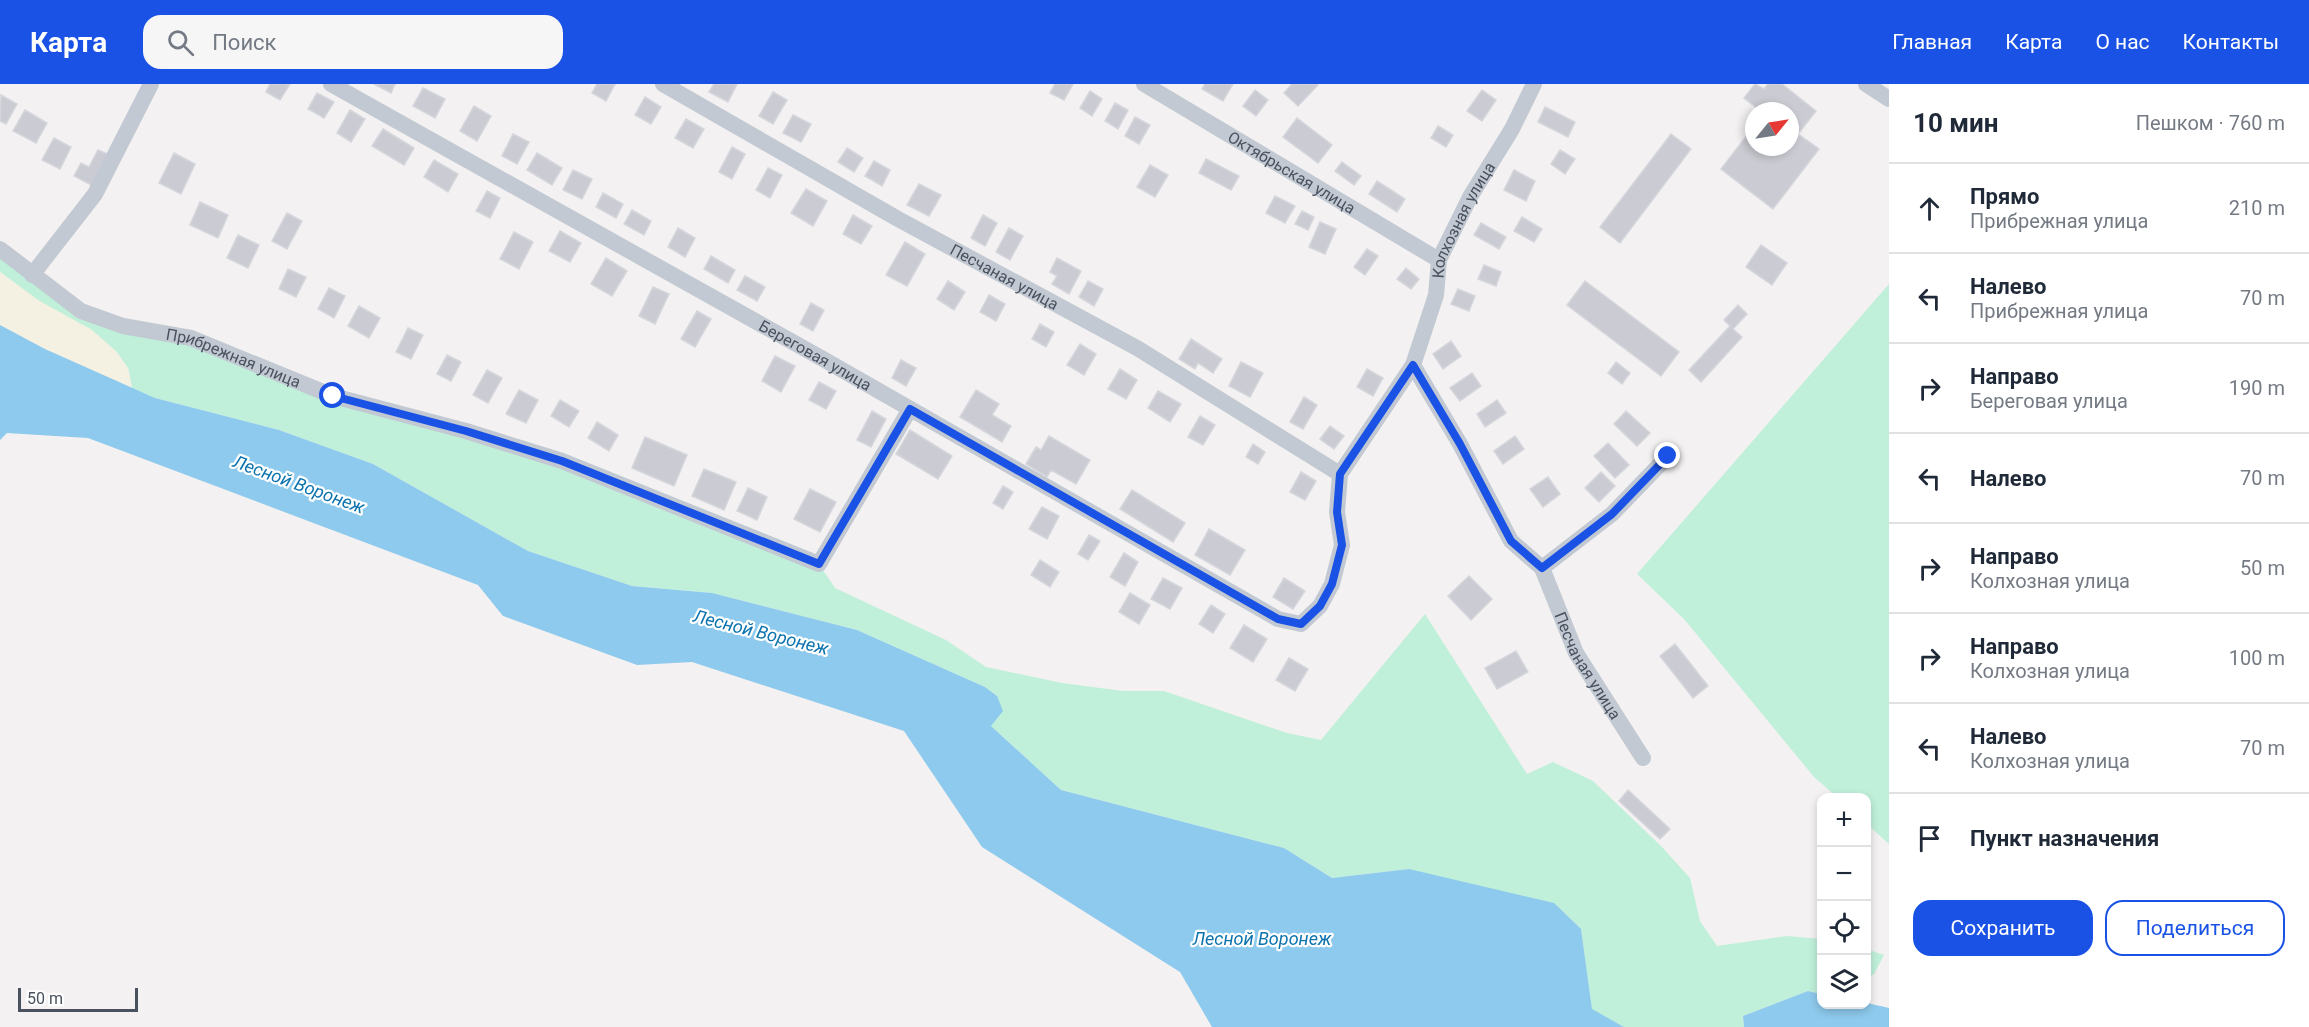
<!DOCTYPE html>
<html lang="ru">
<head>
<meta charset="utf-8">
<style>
  body { margin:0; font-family:Roboto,sans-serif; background:#f6f6f7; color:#1f2937 }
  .controls { position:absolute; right:18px; bottom:18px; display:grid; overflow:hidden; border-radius:12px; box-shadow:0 3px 9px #0003 }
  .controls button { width:54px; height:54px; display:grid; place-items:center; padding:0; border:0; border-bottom:2px solid #e0e1e3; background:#fff; color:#1f2937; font:30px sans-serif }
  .compass { position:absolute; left:1745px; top:18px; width:54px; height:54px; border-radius:50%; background:#fff; box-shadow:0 3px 9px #0003; rotate:60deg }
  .scale { position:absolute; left:18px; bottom:15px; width:120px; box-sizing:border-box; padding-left:6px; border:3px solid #49515f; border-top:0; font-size:16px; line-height:21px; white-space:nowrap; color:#49515f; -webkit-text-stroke:4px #fff; paint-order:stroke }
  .stop { position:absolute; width:18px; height:18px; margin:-14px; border:4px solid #1952e5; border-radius:50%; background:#fff }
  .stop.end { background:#1952e5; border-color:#fff; box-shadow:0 2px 6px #0008 }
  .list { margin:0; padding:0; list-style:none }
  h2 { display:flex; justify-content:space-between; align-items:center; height:78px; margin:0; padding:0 24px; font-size:26px }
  h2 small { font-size:20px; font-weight:400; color:#747a83 }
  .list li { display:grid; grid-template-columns:39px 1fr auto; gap:18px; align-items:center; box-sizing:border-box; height:90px; padding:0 24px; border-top:2px solid #e0e1e3 }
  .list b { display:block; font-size:22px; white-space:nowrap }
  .list p { margin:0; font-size:20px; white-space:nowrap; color:#747a83 }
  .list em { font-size:20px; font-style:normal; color:#747a83 }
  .actions { display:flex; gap:12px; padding:18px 24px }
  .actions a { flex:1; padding:14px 0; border:2px solid #1952e5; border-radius:18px; text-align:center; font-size:21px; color:#1952e5 }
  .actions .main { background:#1952e5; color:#fff }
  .icon { flex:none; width:33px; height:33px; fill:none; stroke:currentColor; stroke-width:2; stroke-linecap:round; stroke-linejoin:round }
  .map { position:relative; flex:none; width:1889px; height:943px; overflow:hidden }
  header { display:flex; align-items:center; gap:36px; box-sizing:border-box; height:84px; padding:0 30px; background:#1952e5; color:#fff }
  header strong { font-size:28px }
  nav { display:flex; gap:33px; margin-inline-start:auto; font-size:21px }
  .search { width:420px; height:54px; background:#f6f6f7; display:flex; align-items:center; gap:15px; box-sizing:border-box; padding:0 21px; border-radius:18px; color:#747a83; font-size:22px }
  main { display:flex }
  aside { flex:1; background:#fff }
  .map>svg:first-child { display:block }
  .green { fill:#c0f0da }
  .sand { fill:#f4f1e3 }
  .water { fill:#8ecaed }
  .building { fill:#cbccd3; stroke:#d5d6dc; stroke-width:1.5 }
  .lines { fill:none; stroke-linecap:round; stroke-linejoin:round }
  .minor { stroke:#c2c9d2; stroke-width:16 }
  .route { stroke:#1952e5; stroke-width:8 }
  .labels { text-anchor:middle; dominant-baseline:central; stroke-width:4.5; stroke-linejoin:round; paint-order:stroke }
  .street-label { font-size:16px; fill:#49515f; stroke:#fff }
  .water-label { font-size:18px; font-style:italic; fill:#0c73ae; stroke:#fff }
</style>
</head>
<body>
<header>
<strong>Карта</strong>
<div class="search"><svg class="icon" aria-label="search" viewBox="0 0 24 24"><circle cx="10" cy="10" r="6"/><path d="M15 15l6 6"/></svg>Поиск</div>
<nav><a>Главная</a><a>Карта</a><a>О нас</a><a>Контакты</a></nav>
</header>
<main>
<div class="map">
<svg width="1889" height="943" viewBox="0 0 1889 943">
  <rect width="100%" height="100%" fill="#f3f1f1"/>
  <path class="green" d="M0,165L81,227L191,254L333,312L466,347L819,480L835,504L946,556L986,583L1062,599L1123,607H1164L1287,649L1321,656L1425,530L1527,690L1553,678L1593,697L1662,763L1690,794L1700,837L1717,862L1787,852L1821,855V910L1808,907L1743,932L1744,943H1624L1592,926L1581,845L1409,785L1332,794L1284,764L1061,706L991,642L997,612L985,603L857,546L712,509L632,502L528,467L373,380L279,346L155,314L132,304L128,284L0,188Z
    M1889,200V760L1867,740L1866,714L1837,713L1814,693L1684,535L1637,490Z
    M1866,865L1884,871L1874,890L1867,895Z"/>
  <path class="sand" d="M0,188L38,216L92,246L117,268L128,284L132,304L45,265L0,241Z"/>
  <path class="water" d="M0,241L45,265L155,314L279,346L373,380L528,467L632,502L712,509L857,546L985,603L997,612L1003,627L991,642L1061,706L1284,764L1332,794L1409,785L1554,819L1581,845L1592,925L1624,943H1212L1180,888L982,763L904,647L692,578L637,581L503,532L478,501L88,354L7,349L0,356Z
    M1808,907L1821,910L1822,920L1867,919L1889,924V943H1744L1743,932Z"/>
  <path class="building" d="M270,0H290L280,16L266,8Z
    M374,0H395L391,9Z
    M597,0H615L606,17L592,9Z
    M714,0H737L728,18L709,8Z
    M1055,0H1073L1064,16L1050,9Z
    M1205,0H1233L1223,17L1202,5Z
    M1292,0H1317L1318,1L1298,22L1284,9Z
    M1755,0L1764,5L1768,0H1782L1816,27L1798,50L1819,65L1773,125L1721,85L1754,42V63H1790V27H1761L1744,14Z
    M423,4L445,15L435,34L413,22Z
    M1255,6L1268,16L1256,32L1243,22Z
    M1482,6L1496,16L1482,37L1467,27Z
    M1090,7L1102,15L1092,32L1080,24Z
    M773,8L787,16L773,40L759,32Z
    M317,9L334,18L324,34L308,25Z
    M1,11L17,20L6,40L0,37Z
    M645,13L661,23L651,40L635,31Z
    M1115,19L1128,26L1118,45L1105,37Z
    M474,22L491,32L477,57L460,47Z
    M1545,23L1575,38L1568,53L1538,38Z
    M25,26L47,39L36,59L13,47Z
    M350,26L365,35L351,58L337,49Z
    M793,31L811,40L801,58L783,49Z
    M1135,33L1150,41L1139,60L1125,52Z
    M1297,34L1332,61L1318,79L1283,53Z
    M686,35L704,45L693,64L675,54Z
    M1438,42L1453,51L1446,63L1431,54Z
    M383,45L414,64L404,81L372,62Z
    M513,50L529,58L517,80L502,72Z
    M1671,50L1691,65L1620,159L1600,143Z
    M54,54L71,63L60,85L42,76Z
    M732,63L745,70L732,95L719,88Z
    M847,64L863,74L854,88L838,78Z
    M98,66L112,72L95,103L74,92L81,79L89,83Z
    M1560,66L1575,75L1565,90L1551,80Z
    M174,69L195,80L181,110L159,99Z
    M537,69L562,84L552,101L527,86Z
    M1206,75L1239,92L1231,106L1199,89Z
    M434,76L458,90L448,108L424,93Z
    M874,77L890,86L882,102L865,92Z
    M1342,78L1361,92L1354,101L1335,87Z
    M1150,81L1168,91L1155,113L1137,103Z
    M768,84L782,91L770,114L756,106Z
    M573,86L592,95L582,115L563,106Z
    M1514,86L1535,97L1526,117L1504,106Z
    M1377,97L1405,115L1397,128L1369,110Z
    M919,100L941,111L929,132L907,121Z
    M806,105L827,117L813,142L791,129Z
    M487,107L500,114L490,134L476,127Z
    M603,109L623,120L616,134L596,123Z
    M1275,112L1295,122L1285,139L1266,129Z
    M200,118L228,131L218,154L190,141Z
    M632,126L651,137L644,151L624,140Z
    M1302,127L1314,133L1308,146L1295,140Z
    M287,129L302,137L287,165L272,157Z
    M853,131L872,142L861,160L843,150Z
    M983,131L997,139L985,162L971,154Z
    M1522,133L1542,145L1534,158L1514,147Z
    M1320,138L1336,145L1325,170L1309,163Z
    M1481,139L1506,153L1499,165L1474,151Z
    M678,144L695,154L685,173L668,163Z
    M1009,144L1023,152L1010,176L996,168Z
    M560,147L581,159L570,178L549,167Z
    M514,148L533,158L519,185L500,175Z
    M238,151L259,161L248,184L227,174Z
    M905,158L925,170L907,202L886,191Z
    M1761,161L1787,179L1772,201L1746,183Z
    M1367,165L1378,172L1365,191L1354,183Z
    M711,172L735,186L728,199L704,185Z
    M606,174L627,187L612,212L591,200Z
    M1057,174L1081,187L1069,210L1052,200L1057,192L1050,188Z
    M1484,181L1501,188L1496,202L1478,195Z
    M1406,184L1419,195L1411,205L1397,195Z
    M288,185L306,193L296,213L279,205Z
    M745,192L765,203L757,217L737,206Z
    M948,197L965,208L954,226L937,215Z
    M1088,197L1103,205L1094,222L1079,213Z
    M1585,197L1679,268L1661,292L1567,221Z
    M653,203L669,210L655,240L639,232Z
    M329,204L345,212L334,234L318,225Z
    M1458,205L1475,212L1469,227L1451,220Z
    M989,211L1005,220L996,237L980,228Z
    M811,219L824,226L813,247L800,240Z
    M1738,221L1747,230L1733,245L1742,253L1701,298L1689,286L1730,242L1724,236Z
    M359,222L380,234L369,254L348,242Z
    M697,227L711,235L695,263L681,255Z
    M1040,240L1054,248L1046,263L1032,255Z
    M408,244L423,251L411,275L396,268Z
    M1191,255L1222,275L1213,289L1198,279L1195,285L1179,275Z
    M1451,257L1461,272L1443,285L1433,270Z
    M1080,260L1096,270L1084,291L1067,281Z
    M447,271L461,278L451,297L437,290Z
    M775,272L795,282L781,308L762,297Z
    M901,276L916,284L906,302L892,294Z
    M1241,278L1263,289L1250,313L1229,302Z
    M1616,278L1630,289L1622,300L1608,289Z
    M1120,285L1137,296L1126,315L1108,305Z
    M1367,285L1383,294L1373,312L1357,303Z
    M487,286L502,294L488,319L473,311Z
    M1472,289L1481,302L1460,317L1450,304Z
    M819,298L836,307L826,325L809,316Z
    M519,306L538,316L526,339L506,330Z
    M976,306L999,320L992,331L1011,342L1002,358L960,333Z
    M1158,307L1181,320L1170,338L1148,324Z
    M1304,313L1317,321L1303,345L1290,338Z
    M560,316L579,327L569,343L551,332Z
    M1497,316L1506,329L1485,343L1477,330Z
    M872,327L886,335L871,363L857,356Z
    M1626,327L1650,349L1637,362L1614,340Z
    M1200,332L1215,341L1203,361L1188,353Z
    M597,338L618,351L609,367L588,354Z
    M1330,342L1344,352L1334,365L1320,355Z
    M910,346L952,372L938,395L896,370Z
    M1049,352L1090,376L1076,400L1051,386L1047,393L1026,380L1036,363L1041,366Z
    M1515,352L1524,365L1503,380L1494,367Z
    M645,353L687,371L674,402L632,384Z
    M1608,359L1629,381L1615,394L1594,372Z
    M1253,360L1265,368L1258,380L1246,373Z
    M704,385L736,398L724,426L692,412Z
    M1301,388L1316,397L1305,416L1290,408Z
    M1601,388L1615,402L1599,418L1585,404Z
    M1548,393L1560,410L1543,423L1530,405Z
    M1003,402L1013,408L1003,425L993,419Z
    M748,404L767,413L757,436L737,427Z
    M810,405L836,418L820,448L794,435Z
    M1132,406L1185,439L1173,458L1120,425Z
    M1042,423L1059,432L1047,455L1029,445Z
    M1209,445L1245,466L1230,491L1195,471Z
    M1089,451L1100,457L1088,476L1078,470Z
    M1124,469L1138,478L1125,502L1110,493Z
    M1040,476L1059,488L1050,503L1031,491Z
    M1469,492L1492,515L1471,536L1448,512Z
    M1163,494L1182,504L1170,525L1151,515Z
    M1284,494L1305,507L1293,525L1273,513Z
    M1130,509L1150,521L1139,540L1119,528Z
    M1211,521L1225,530L1213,549L1199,540Z
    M1244,541L1267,555L1253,578L1230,564Z
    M1675,560L1708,602L1693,614L1660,572Z
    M1516,567L1528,588L1497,605L1485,584Z
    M1289,574L1308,585L1295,607L1276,596Z
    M1628,706L1670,745L1660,755L1619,717Z"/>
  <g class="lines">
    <g class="minor">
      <path id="s1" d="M331,0L823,275L1278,535L1301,540L1320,522L1332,500L1342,461L1337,428L1340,390L1413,281L1436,211L1439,176L1470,113L1512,45L1534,0"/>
      <path id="s2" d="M663,0L898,135L1137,264L1340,390"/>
      <path id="s3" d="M1144,0L1439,176"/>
      <path d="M1866,0L1889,15"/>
      <path id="s4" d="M0,165L81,227L123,242L191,254L333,312L466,347L562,377L819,480L910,325"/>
      <path d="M32,191L95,110L151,0"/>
      <path d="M1413,281L1460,360L1511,457L1542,484L1612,430L1668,372"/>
      <path id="s5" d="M1542,484L1576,569L1643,674"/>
    </g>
  </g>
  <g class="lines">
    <path class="route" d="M333,312L466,347L562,377L819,480L910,325L1278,535L1301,540L1320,522L1332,500L1342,461L1337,428L1340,390L1413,281L1460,360L1511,457L1542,484L1612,430L1668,372"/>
  </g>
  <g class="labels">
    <g class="street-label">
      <text stroke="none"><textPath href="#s3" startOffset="172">Октябрьская улица</textPath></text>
      <text stroke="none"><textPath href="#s1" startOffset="1560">Колхозная улица</textPath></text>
      <text stroke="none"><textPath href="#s2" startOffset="392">Песчаная улица</textPath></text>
      <text stroke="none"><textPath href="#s1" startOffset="555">Береговая улица</textPath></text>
      <text stroke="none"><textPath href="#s4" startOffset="262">Прибрежная улица</textPath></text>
      <text stroke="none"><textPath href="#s5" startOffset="108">Песчаная улица</textPath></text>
    </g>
    <g class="water-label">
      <text transform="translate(299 400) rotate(20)">Лесной Воронеж</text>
      <text transform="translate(761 548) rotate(14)">Лесной Воронеж</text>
      <text x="1262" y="854">Лесной Воронеж</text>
    </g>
  </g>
</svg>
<div class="controls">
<button>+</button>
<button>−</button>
<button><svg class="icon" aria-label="locate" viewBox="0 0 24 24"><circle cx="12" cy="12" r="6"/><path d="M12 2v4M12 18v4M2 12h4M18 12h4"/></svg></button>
<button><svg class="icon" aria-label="layers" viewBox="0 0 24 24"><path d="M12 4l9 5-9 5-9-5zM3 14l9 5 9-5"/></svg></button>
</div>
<svg class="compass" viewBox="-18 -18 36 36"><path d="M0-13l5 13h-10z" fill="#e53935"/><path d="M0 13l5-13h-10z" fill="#747a83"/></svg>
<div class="scale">50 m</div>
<div class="stop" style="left:333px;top:312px"></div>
<div class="stop end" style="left:1668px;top:372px"></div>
</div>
<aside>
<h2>10 мин<small>Пешком · 760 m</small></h2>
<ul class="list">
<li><svg class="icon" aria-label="ahead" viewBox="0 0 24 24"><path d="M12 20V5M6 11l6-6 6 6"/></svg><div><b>Прямо</b><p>Прибрежная улица</p></div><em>210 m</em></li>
<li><svg class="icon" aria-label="left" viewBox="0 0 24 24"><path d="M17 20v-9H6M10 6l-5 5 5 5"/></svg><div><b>Налево</b><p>Прибрежная улица</p></div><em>70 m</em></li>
<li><svg class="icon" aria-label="right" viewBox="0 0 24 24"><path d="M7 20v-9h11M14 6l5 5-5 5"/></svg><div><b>Направо</b><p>Береговая улица</p></div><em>190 m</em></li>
<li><svg class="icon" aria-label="left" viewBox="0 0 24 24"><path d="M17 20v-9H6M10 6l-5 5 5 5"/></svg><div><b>Налево</b></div><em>70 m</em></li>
<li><svg class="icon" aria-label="right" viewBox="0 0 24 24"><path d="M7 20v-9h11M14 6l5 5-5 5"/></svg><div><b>Направо</b><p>Колхозная улица</p></div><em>50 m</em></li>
<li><svg class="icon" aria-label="right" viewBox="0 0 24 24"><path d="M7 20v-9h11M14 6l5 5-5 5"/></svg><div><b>Направо</b><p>Колхозная улица</p></div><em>100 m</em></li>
<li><svg class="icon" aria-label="left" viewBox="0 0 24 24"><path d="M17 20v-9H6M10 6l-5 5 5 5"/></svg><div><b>Налево</b><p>Колхозная улица</p></div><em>70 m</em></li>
<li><svg class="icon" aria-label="arrive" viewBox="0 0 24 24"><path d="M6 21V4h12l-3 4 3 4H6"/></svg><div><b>Пункт назначения</b></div></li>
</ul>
<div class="actions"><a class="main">Сохранить</a><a>Поделиться</a></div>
</aside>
</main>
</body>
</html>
